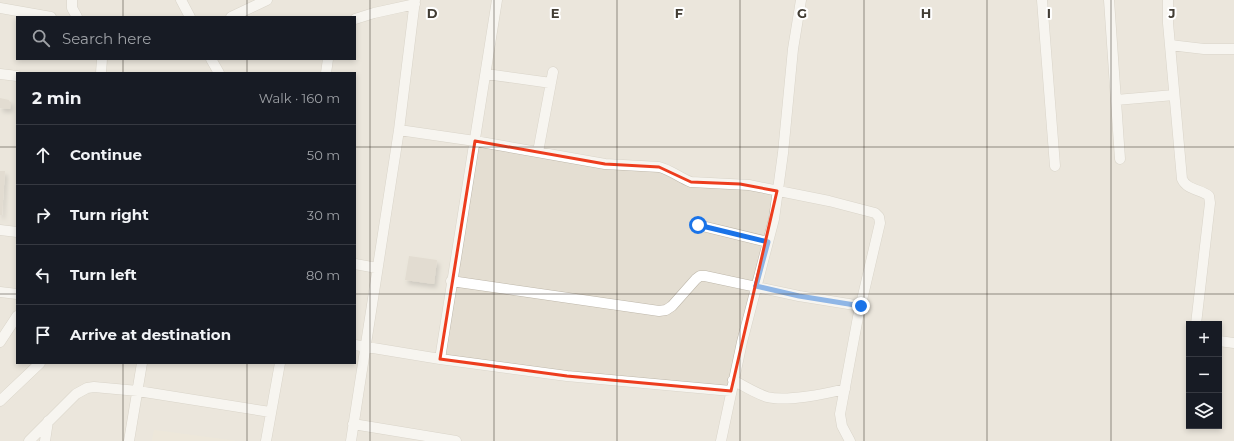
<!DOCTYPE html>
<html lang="en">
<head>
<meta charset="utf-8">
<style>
  body { margin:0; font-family:Montserrat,sans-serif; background:#20242c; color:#f1f3f6 }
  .controls { position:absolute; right:12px; bottom:12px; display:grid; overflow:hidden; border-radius:0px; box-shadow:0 2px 6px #0003 }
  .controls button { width:36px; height:36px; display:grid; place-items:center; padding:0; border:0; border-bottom:1px solid #363941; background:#171b24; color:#f1f3f6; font:20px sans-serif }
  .stop { position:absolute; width:12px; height:12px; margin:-9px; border:3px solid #1a73e8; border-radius:50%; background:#fff }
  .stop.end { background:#1a73e8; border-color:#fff; box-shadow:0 1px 4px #0008 }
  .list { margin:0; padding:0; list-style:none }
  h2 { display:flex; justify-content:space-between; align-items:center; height:52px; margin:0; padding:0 16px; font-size:17px }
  h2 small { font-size:13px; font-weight:400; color:#9ea1a6 }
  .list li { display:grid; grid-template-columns:26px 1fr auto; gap:12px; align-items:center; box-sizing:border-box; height:60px; padding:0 16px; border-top:1px solid #363941 }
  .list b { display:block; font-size:15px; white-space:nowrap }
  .list em { font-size:13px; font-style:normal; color:#9ea1a6 }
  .icon { flex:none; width:22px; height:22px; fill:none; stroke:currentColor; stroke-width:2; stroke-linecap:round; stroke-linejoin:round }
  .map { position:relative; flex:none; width:1234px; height:441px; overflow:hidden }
  .search { position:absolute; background:#171b24; box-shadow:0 2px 6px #0003; left:16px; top:16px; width:340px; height:44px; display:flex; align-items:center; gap:10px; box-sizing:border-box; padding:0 14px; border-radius:0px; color:#9ea1a6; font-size:15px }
  .panel { position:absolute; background:#171b24; box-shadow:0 2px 6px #0003; left:16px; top:72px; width:340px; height:292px; border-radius:0px }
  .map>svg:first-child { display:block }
  .residential { fill:#e4ded2; fill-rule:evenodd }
  .education { fill:#e9e1ce }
  .building { fill:#d1c8ba; filter:url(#shadow) }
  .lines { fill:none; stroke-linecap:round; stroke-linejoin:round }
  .street-casing { stroke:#beb7aa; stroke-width:11 }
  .street { stroke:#fff; stroke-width:10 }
  .route { stroke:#1a73e8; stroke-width:5 }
  .marked { fill:none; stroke:#ed3d1e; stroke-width:3; stroke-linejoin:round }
  .grid { fill:none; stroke:#423d34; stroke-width:1; stroke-opacity:0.55 }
  .grid-label { font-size:13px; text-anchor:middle; font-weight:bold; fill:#423d34; stroke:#fff; stroke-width:4; stroke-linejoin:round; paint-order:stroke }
</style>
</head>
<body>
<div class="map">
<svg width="1234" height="441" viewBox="0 0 1234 441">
  <defs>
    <filter id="shadow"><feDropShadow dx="2.5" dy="4" stdDeviation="2" flood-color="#0004"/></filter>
  </defs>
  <rect width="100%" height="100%" fill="#f1ede3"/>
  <path class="residential" d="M0,0H1234V441H0ZM17,17H355V59H17ZM17,73H355V363H17ZM1189,324H1219V426H1189Z"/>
  <path class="education" d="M154,430L237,441H152Z"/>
  <path class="building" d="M0,98L9,100V101L11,102L10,109L0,108Z
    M0,171H5L2,215H0Z
    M409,256L437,260L434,284L405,280Z"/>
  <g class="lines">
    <g class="street-casing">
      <path id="street" d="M72,0V8L77,17
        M181,0L190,17
        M497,0L440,359L567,376L731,391
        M1042,0L1055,166
        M1109,0L1120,159
        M1168,0V23L1182,179C1187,190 1200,189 1209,196L1210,203L1196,324
        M0,8L51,17
        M231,17L267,0
        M355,19L374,13L415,4
        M1170,45L1204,49H1234
        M211,59L219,73
        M101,73L102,59
        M326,73L328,59
        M0,74L17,76
        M486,74L551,83
        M1116,100L1174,95
        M399,130L475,141L605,164L659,167C671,170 680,178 691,182L749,185L829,201L875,213L879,217L880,223L858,317L840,414L842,426L850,441
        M538,152L553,72
        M698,225L768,242
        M0,230L17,232
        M355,264L377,268
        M451,281L659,311L666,310L672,306L696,279L700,276H705L799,296L861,306
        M0,292L17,294
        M1219,341L1234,343
        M0,342L17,316
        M355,345L440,359
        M733,380C744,386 755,393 767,397C786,402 825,394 845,389
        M0,401L40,363
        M353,424L456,441
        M29,441L76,394L87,388L94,387L138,391L270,412
        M45,441L48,421
        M129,441L142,363
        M266,441L280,363
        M351,441L399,130L415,0
        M721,441L742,342L774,219L783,153L793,49L801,0"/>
    </g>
    <use href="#street" class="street"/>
  </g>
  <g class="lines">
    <path class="route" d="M698,225L768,242L756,286L799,296L861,306"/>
  </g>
  <path d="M0 0H1234V441H0ZM475,141L605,164L659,167L691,182L740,184L777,191L731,391L567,376L440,359Z" fill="#f1ede3" fill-opacity=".55" fill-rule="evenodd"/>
  <path class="marked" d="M475,141L605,164L659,167L691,182L740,184L777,191L731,391L567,376L440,359Z"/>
  <path class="grid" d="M123,0V17M247,0V17M370,0V441M494,0V441M617,0V441M740,0V441M864,0V441M987,0V441M1111,0V441M123,59V73M247,59V73M0,147H17M355,147H1234M0,294H17M355,294H1234M123,363V441M247,363V441"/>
  <g class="grid-label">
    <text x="432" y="18">D</text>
    <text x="555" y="18">E</text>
    <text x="679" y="18">F</text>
    <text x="802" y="18">G</text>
    <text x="926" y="18">H</text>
    <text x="1049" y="18">I</text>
    <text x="1172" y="18">J</text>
  </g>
</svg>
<div class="controls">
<button>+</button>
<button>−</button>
<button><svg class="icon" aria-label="layers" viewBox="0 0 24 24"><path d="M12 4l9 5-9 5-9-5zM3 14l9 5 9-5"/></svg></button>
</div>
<div class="stop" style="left:698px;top:225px"></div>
<div class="stop end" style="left:861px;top:306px"></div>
<div class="search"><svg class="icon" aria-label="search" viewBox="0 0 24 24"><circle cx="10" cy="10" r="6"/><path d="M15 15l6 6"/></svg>Search here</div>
<section class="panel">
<h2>2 min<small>Walk · 160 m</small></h2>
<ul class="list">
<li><svg class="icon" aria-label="ahead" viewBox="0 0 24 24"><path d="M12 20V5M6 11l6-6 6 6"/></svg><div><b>Continue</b></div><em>50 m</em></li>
<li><svg class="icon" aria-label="right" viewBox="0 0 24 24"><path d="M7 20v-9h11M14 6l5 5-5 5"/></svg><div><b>Turn right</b></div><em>30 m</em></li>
<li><svg class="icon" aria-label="left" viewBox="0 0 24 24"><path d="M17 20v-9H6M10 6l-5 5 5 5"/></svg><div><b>Turn left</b></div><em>80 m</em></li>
<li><svg class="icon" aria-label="arrive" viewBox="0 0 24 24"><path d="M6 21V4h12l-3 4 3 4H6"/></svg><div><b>Arrive at destination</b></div></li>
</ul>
</section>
</div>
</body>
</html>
